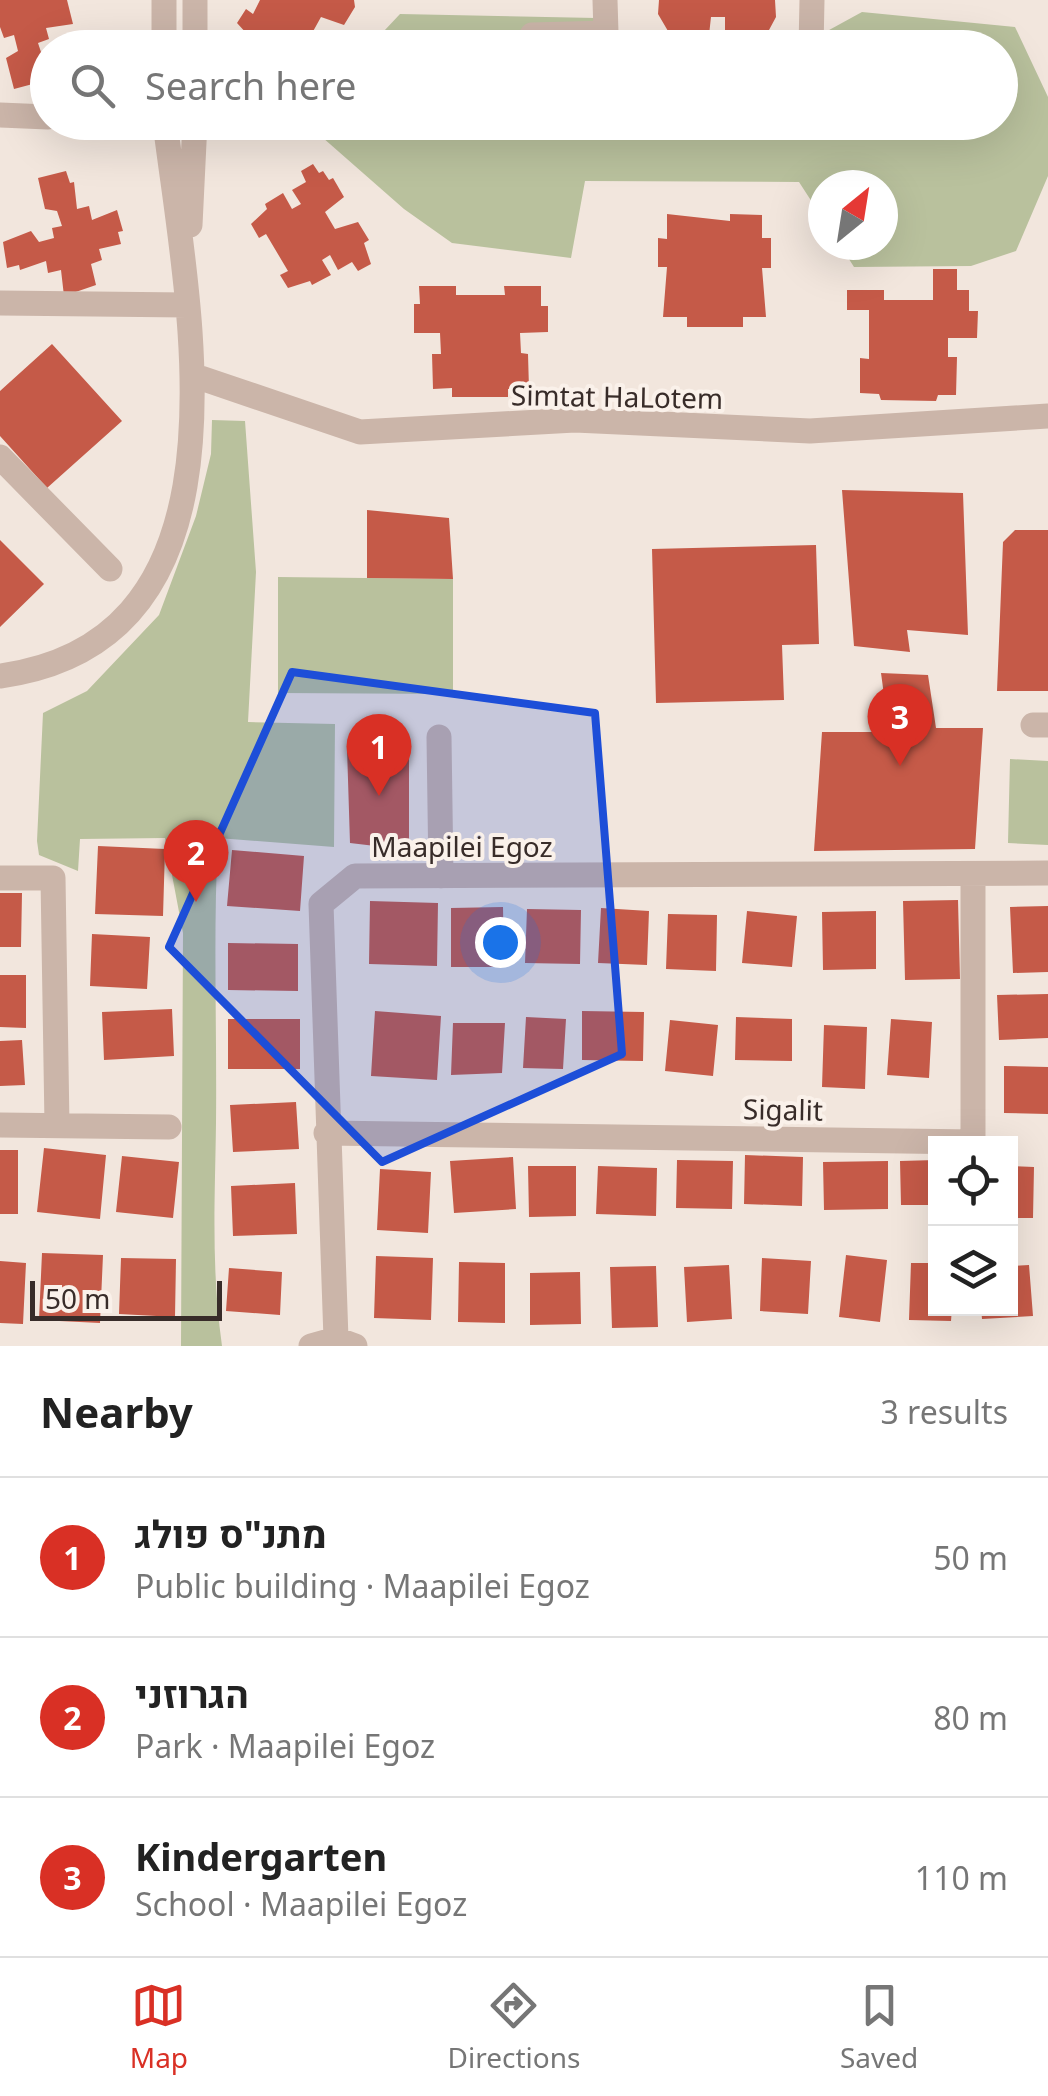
<!DOCTYPE html>
<html lang="en">
<head>
<meta charset="utf-8">
<style>
  body { margin:0; font-family:"Noto Sans",Heebo,sans-serif; background:#f2f2f2; color:#222 }
  .controls { position:absolute; right:30px; bottom:30px; display:grid; overflow:hidden; border-radius:0px; box-shadow:0 10px 40px #0002 }
  .controls button { width:90px; height:90px; display:grid; place-items:center; padding:0; border:0; border-bottom:2px solid #e0e0e0; background:#fff; color:#222; font:50px sans-serif }
  .compass { position:absolute; left:808px; top:170px; width:90px; height:90px; border-radius:50%; background:#fff; box-shadow:0 10px 40px #0002; rotate:30deg }
  .scale { position:absolute; left:30px; bottom:25px; width:192px; box-sizing:border-box; padding-left:10px; border:5px solid #382c29; border-top:0; font-size:28px; line-height:35px; white-space:nowrap; color:#382c29; -webkit-text-stroke:8px #faf1ea; paint-order:stroke }
  .you { position:absolute; left:500px; top:942px; width:35px; height:35px; margin:-25px; border:8px solid #fff; border-radius:50%; background:#1a73e8; box-shadow:0 0 0 15px #1a73e833 }
  .badge { display:grid; place-items:center; width:65px; height:65px; border-radius:50%; background:#d93025; color:#fff; font-size:32px; font-weight:700 }
  .pin { position:absolute; translate:-50% -82px; filter:drop-shadow(0 2px 5px #0008) }
  .pin::after { content:''; position:absolute; top:52px; width:35px; height:30px; background:inherit; clip-path:polygon(0 0,100% 0,50% 100%) }
  .list { margin:0; padding:0; list-style:none }
  h2 { display:flex; justify-content:space-between; align-items:center; height:130px; margin:0; padding:0 40px; font-size:42px }
  h2 small { font-size:32px; font-weight:400; color:#767676 }
  .list li { display:grid; grid-template-columns:65px 1fr auto; gap:30px; align-items:center; box-sizing:border-box; height:160px; padding:0 40px; border-top:2px solid #e0e0e0 }
  .list b { display:block; font-size:38px; white-space:nowrap }
  .list p { margin:0; font-size:32px; white-space:nowrap; color:#767676 }
  .list em { font-size:32px; font-style:normal; color:#767676 }
  .icon { flex:none; width:55px; height:55px; fill:none; stroke:currentColor; stroke-width:2; stroke-linecap:round; stroke-linejoin:round }
  .map { position:relative; flex:none; width:1048px; height:1346px; overflow:hidden }
  .search { position:absolute; background:#fff; box-shadow:0 10px 40px #0002; left:30px; right:30px; top:30px; height:110px; display:flex; align-items:center; gap:25px; box-sizing:border-box; padding:0 35px; border-radius:55px; color:#767676; font-size:38px }
  .sheet { height:610px; background:#fff }
  nav { display:flex; justify-content:space-around; align-items:center; box-sizing:border-box; height:140px; border-top:2px solid #e0e0e0; background:#fff; font-size:28px; color:#767676 }
  nav a { display:grid; justify-items:center; gap:5px }
  nav .on { color:#d93025 }
  .map>svg:first-child { display:block }
  .green { fill:#b9c19d }
  .building { fill:#c55a48 }
  .lines { fill:none; stroke-linecap:round; stroke-linejoin:round }
  .minor { stroke:#cbb5a9; stroke-width:25 }
  .marked { fill:#1d4ed8; fill-opacity:0.2; stroke:#1d4ed8; stroke-width:8; stroke-linejoin:round }
  .labels { text-anchor:middle; dominant-baseline:central; stroke-width:8; stroke-linejoin:round; paint-order:stroke }
  .street-label { font-size:28px; fill:#382c29; stroke:#faf1ea }
</style>
</head>
<body>
<div class="map">
<svg width="1048" height="1346" viewBox="0 0 1048 1346">
  <rect width="100%" height="100%" fill="#f2e6dd"/>
  <path class="green" d="M862,12L1015,27L1048,97V176L1016,251L971,266L854,267L840,245H883V185H823V219L799,182L585,181L571,258L452,243L404,209L306,123L1000,122V48L798,47Z
    M400,14L596,18L636,47L368,48Z
    M212,420L245,421L256,572L248,722L335,724L334,847L218,838C213,933 217,1028 216,1123C215,1202 211,1267 222,1346H181L183,933L165,838L80,839L78,871L39,855L37,841L43,713L87,691L159,615L196,516L211,454Z
    M278,577L453,579V694L278,693Z
    M1010,759L1048,761V845L1008,843Z"/>
  <path class="building" d="M0,0H67L73,24L46,28L49,39L38,43L46,67L41,68L44,81L14,89L6,58L18,51L14,35L4,38L0,27Z
    M260,0H354L355,7L344,25L321,17L311,35L325,48H284L287,43L279,38L273,48H260L237,23L246,9L253,14Z
    M659,0H775L776,17L762,43H731L725,37V17H711L709,35L702,43H675L658,14Z
    M313,164L319,173L323,171L329,180L333,178L344,197L325,212L335,229L358,222L369,240L364,243L371,264L358,271L352,262L338,270L330,255L322,260L331,275L312,285L310,281L288,288L280,275L288,271L266,234L259,238L251,224L267,209L265,204L283,193L292,209L301,204L292,190L306,182L301,171Z
    M66,171L70,183L74,182L77,209L89,206L92,220L117,210L123,231L118,232L121,244L99,249L102,260L91,264L96,285L64,296L61,270L48,273L46,261L20,270L19,265L7,268L3,242L31,231L39,242L54,238L52,228L62,226L57,211L45,209L38,178Z
    M667,214L730,221V214L762,215V238H771V268H762L766,317H743V327H687V317H663L667,267H658V238L667,239Z
    M933,269H957V290H969V311H978L977,338H948V357H957L956,395H938L936,401L881,400L879,394L860,393V358L869,359V310H847V290H884V300H933Z
    M419,286H456V295H505L504,286H541V306H548V332L520,333L521,353L528,354L529,389H508V397H452V388L433,389L432,354H441L440,333H414V304H420Z
    M52,344L122,421L47,488L0,436V391Z
    M842,490L963,493L968,635L907,630L910,652L854,646Z
    M367,510L449,518L453,579L367,578Z
    M1015,530H1048V691H997L1003,542Z
    M0,540L44,584L0,627Z
    M816,545L819,644L782,645L784,700L656,703L652,549Z
    M881,673L928,675L936,728H983L975,849L814,851L822,732H889Z
    M347,748H409V850L350,843Z
    M98,846L165,849L163,916L95,914Z
    M232,850L304,856L300,911L227,906Z
    M0,893H22L21,947H0Z
    M958,900L960,979L905,980L903,901Z
    M370,901L438,903L437,966L369,964Z
    M1048,906V972L1013,973L1010,907Z
    M503,907L504,967H451V908Z
    M601,908L649,911L647,965L598,963Z
    M527,909L581,910L580,964L525,963Z
    M747,911L797,916L792,967L742,963Z
    M876,911V969L823,970L822,912Z
    M668,914L717,915L716,971L666,969Z
    M92,934L150,937L147,989L90,986Z
    M228,943L298,944V991L228,990Z
    M0,975H26V1028L0,1027Z
    M1048,994V1038L999,1040L997,995Z
    M172,1009L174,1056L104,1060L102,1012Z
    M375,1011L441,1016L437,1080L371,1076Z
    M582,1011L644,1012L643,1061L582,1060Z
    M526,1017L566,1019L563,1069L523,1068Z
    M736,1017L792,1019V1061L735,1060Z
    M228,1019H300V1069H228Z
    M891,1019L932,1022L929,1078L887,1075Z
    M670,1020L718,1025L713,1076L665,1071Z
    M453,1023H505L502,1073L451,1075Z
    M824,1025L867,1027L865,1089L822,1087Z
    M22,1040L25,1085L0,1086V1041Z
    M1004,1066L1048,1067V1114L1004,1113Z
    M296,1102L299,1149L233,1152L230,1105Z
    M44,1148L106,1155L100,1219L37,1212Z
    M0,1150H18V1214H0Z
    M745,1155L803,1157L802,1206L744,1204Z
    M122,1156L179,1162L173,1218L116,1212Z
    M513,1157L516,1209L454,1213L450,1161Z
    M677,1160L733,1161L732,1209L676,1208Z
    M936,1160V1205H901L900,1161Z
    M888,1161V1209L824,1210L823,1162Z
    M528,1166H576V1216L529,1217Z
    M598,1166L657,1168L656,1216L596,1214Z
    M1010,1166L1034,1167L1033,1218H1010Z
    M380,1169L431,1172L428,1233L377,1230Z
    M295,1183L297,1234L233,1236L231,1186Z
    M42,1253L103,1255L100,1323L39,1320Z
    M846,1255L887,1260L880,1322L839,1317Z
    M376,1256L433,1258L431,1320L374,1318Z
    M121,1258L176,1259L175,1317L119,1314Z
    M762,1258L811,1261L808,1314L760,1311Z
    M0,1261L26,1263L23,1324L0,1323Z
    M459,1262L505,1263V1323L458,1322Z
    M911,1263H936V1308H952L951,1321L909,1320Z
    M729,1265L732,1319L687,1322L684,1267Z
    M1029,1265L1033,1316L982,1319L981,1308H1010V1266Z
    M656,1266L658,1327L612,1328L610,1267Z
    M229,1268L282,1272L280,1315L226,1311Z
    M580,1272L581,1324L530,1325V1273Z"/>
  <g class="lines">
    <path class="minor" d="M164,0V48
      M195,0V48
      M532,35L606,33L605,0
      M811,48L812,0
      M0,115L48,117
      M190,225L195,122
      M0,303L187,305
      M195,376L360,432L575,420L810,431L1048,416
      M0,457L110,569
      M0,676C263,640 187,304 165,122
      M1033,725H1048
      M439,737L441,876
      M0,878H53L57,1125
      M0,1125L169,1127
      M326,1133L973,1142V875
      M336,1339L321,904L355,876L1048,873
      M311,1346L336,1339L355,1346"/>
  </g>
  <path class="marked" d="M292,672L595,713L622,1054L382,1162L169,947Z"/>
  <g class="labels">
    <g class="street-label">
      <text transform="translate(617 396) rotate(1)">Simtat HaLotem</text>
      <text x="462" y="846">Maapilei Egoz</text>
      <text transform="translate(783 1109) rotate(1)">Sigalit</text>
    </g>
  </g>
</svg>
<div class="controls">
<button><svg class="icon" aria-label="locate" viewBox="0 0 24 24"><circle cx="12" cy="12" r="6"/><path d="M12 2v4M12 18v4M2 12h4M18 12h4"/></svg></button>
<button><svg class="icon" aria-label="layers" viewBox="0 0 24 24"><path d="M12 4l9 5-9 5-9-5zM3 14l9 5 9-5"/></svg></button>
</div>
<svg class="compass" viewBox="-18 -18 36 36"><path d="M0-13l5 13h-10z" fill="#e53935"/><path d="M0 13l5-13h-10z" fill="#767676"/></svg>
<div class="scale">50 m</div>
<div class="you"></div>
<div class="pin badge" style="left:379px;top:796px">1</div>
<div class="pin badge" style="left:196px;top:902px">2</div>
<div class="pin badge" style="left:900px;top:766px">3</div>
<div class="search"><svg class="icon" aria-label="search" viewBox="0 0 24 24"><circle cx="10" cy="10" r="6"/><path d="M15 15l6 6"/></svg>Search here</div>
</div>
<section class="sheet">
<h2>Nearby<small>3 results</small></h2>
<ul class="list">
<li><span class="badge">1</span><div><b>מתנ&quot;ס פולג</b><p>Public building · Maapilei Egoz</p></div><em>50 m</em></li>
<li><span class="badge">2</span><div><b>הגרוזני</b><p>Park · Maapilei Egoz</p></div><em>80 m</em></li>
<li><span class="badge">3</span><div><b>Kindergarten</b><p>School · Maapilei Egoz</p></div><em>110 m</em></li>
</ul>
</section>
<nav>
<a class="on"><svg class="icon" aria-label="map" viewBox="0 0 24 24"><path d="M3 6l6-2 6 2 6-2v14l-6 2-6-2-6 2zM9 4v14M15 6v14"/></svg>Map</a>
<a><svg class="icon" aria-label="directions" viewBox="0 0 24 24"><path d="M12 3l9 9-9 9-9-9zM9 14v-3h6M13 9l2 2-2 2"/></svg>Directions</a>
<a><svg class="icon" aria-label="saved" viewBox="0 0 24 24"><path d="M7 4h10v16l-5-4-5 4z"/></svg>Saved</a>
</nav>
</body>
</html>
